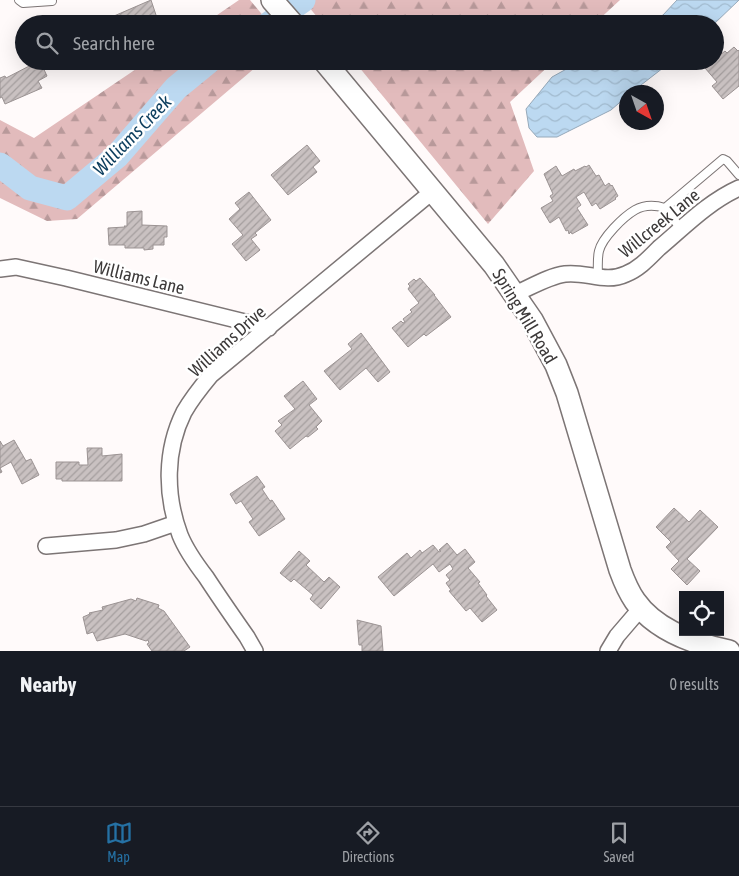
<!DOCTYPE html>
<html lang="en">
<head>
<meta charset="utf-8">
<style>
  body { margin:0; font-family:"Asap Condensed",sans-serif; background:#242831; color:#f1f3f6 }
  .controls { position:absolute; right:15px; bottom:15px; display:grid; overflow:hidden; border-radius:0px; box-shadow:0 5px 20px #0002 }
  .controls button { width:45px; height:45px; display:grid; place-items:center; padding:0; border:0; border-bottom:1px solid #363941; background:#171b24; color:#f1f3f6; font:25px sans-serif }
  .compass { position:absolute; left:619px; top:85px; width:45px; height:45px; border-radius:50%; background:#171b24; box-shadow:0 5px 20px #0002; rotate:140deg }
  .list { margin:0; padding:0; list-style:none }
  h2 { display:flex; justify-content:space-between; align-items:center; height:65px; margin:0; padding:0 20px; font-size:21px }
  h2 small { font-size:16px; font-weight:400; color:#9ea1a6 }
  .icon { flex:none; width:28px; height:28px; fill:none; stroke:currentColor; stroke-width:2; stroke-linecap:round; stroke-linejoin:round }
  .map { position:relative; flex:none; width:739px; height:651px; overflow:hidden }
  .search { position:absolute; background:#171b24; box-shadow:0 5px 20px #0002; left:15px; right:15px; top:15px; height:55px; display:flex; align-items:center; gap:12px; box-sizing:border-box; padding:0 18px; border-radius:28px; color:#9ea1a6; font-size:19px }
  .sheet { height:155px; background:#171b24 }
  nav { display:flex; justify-content:space-around; align-items:center; box-sizing:border-box; height:70px; border-top:1px solid #363941; background:#171b24; font-size:14px; color:#9ea1a6 }
  nav a { display:grid; justify-items:center; gap:2px }
  nav .on { color:#2571a4 }
  .map>svg:first-child { display:block }
  .forest { fill:url(#forest-firs) }
  .water { fill:url(#water-waves); stroke:#96a9ba }
  .lines { fill:none; stroke-linecap:round; stroke-linejoin:round }
  .river { stroke:#bcd9f1; stroke-width:25 }
  .building { fill:url(#building-hatch); stroke:#9b9393 }
  .lane-casing { stroke:#7c7575; stroke-width:10 }
  .street-casing { stroke:#7c7575; stroke-width:18 }
  .secondary-casing { stroke:#7c7575; stroke-width:24 }
  .lane { stroke:#fff; stroke-width:8 }
  .street { stroke:#fff; stroke-width:15 }
  .secondary { stroke:#fff; stroke-width:21 }
  .labels { text-anchor:middle; dominant-baseline:central; stroke-width:5; stroke-linejoin:round; paint-order:stroke }
  .street-label { font-size:18px; fill:#3d3a3a; stroke:#fff }
  .water-label { font-size:19px; font-style:italic; fill:#0c3e5e; stroke:#fff }
</style>
</head>
<body>
<div class="map">
<svg width="739" height="651" viewBox="0 0 739 651">
  <defs>
    <pattern id="forest-firs" width="22" height="20" patternUnits="userSpaceOnUse" patternTransform="scale(1.25)"><rect width="22" height="20" fill="#e2bbbc"/><path d="M5 1l3.5 6h-7zM16 11l3.5 6h-7z" fill="#b8999a"/></pattern>
    <pattern id="water-waves" width="16" height="10" patternUnits="userSpaceOnUse" patternTransform="scale(1.25)"><rect width="16" height="10" fill="#bcd9f1"/><path d="M0 5q4-4 8 0t8 0" fill="none" stroke="#a2bbcf"/></pattern>
    <pattern id="building-hatch" width="6" height="6" patternUnits="userSpaceOnUse" patternTransform="scale(1.25)"><rect width="6" height="6" fill="#c9c1c1"/><path d="M-1 1l2-2M0 6l6-6M5 7l2-2" fill="none" stroke="#a49e9e"/></pattern>
  </defs>
  <rect width="100%" height="100%" fill="#fffafa"/>
  <path class="forest" d="M239,0H250L270,24H204Z
    M303,0H620L594,24H323Z
    M148,61H263L77,219L47,221L0,198V120L34,138Z
    M354,61H554L510,102L534,171L488,224Z"/>
  <path class="water" d="M677,0H739L714,24H648L663,15Z
    M581,61H672L632,92H626V97L611,110L557,137H537L529,128L526,109L552,77Z"/>
  <g class="lines">
    <path class="river" d="M269,24L303,0
      M0,165L30,188L67,198L117,156L176,88L209,61"/>
  </g>
  <path class="building" d="M151,0L159,24H118L114,16Z
    M734,47L738,51L739,50V86L723,99L712,86L717,82L705,68L715,61V59L725,51L727,53Z
    M39,61H40L47,76L38,81L42,88L5,104L2,97L0,98V78L5,76L6,78Z
    M307,145L320,161L313,167L317,172L288,195L271,175Z
    M589,165L596,176L599,175L605,186L609,183L611,186L612,185L618,196L615,198L616,199L600,209L596,203L592,206L584,192L576,197L581,205L577,208L588,225L572,234L571,232L569,234L568,230L566,231L559,217L550,223L541,208L553,201L550,196L553,194L544,174L556,166L562,176L574,169L575,171L585,166L586,167Z
    M249,192L271,220L255,233L257,235L251,239L260,250L246,261L232,244L243,235L229,219L240,209L235,203Z
    M142,211V225L167,226V237H164V245H153V249L144,250V248H125V245H109L108,228L125,227L124,226H127V212Z
    M420,278L435,295H434L451,317L426,336L424,334L408,347L392,328L401,321L403,323L405,322L403,319L412,312L410,310L419,303L408,289L410,286L408,284L414,279L416,281Z
    M361,333L390,372L378,382L366,368L340,390L324,371L352,349L348,344Z
    M303,381L317,399L309,405L322,421L316,427L318,429L308,437L306,436L290,449L275,431L282,425L278,421L295,409L284,396Z
    M14,440L26,461L31,459L39,475L22,484L11,462L0,468L2,472L0,473V441L3,446Z
    M87,448H102V456L122,454V481H62V479H56V462H79V465H88Z
    M257,476L265,487L262,489L270,501L272,500L285,519L259,536L249,522L253,519L241,501L236,504L230,494Z
    M674,508L689,522L700,510L718,527L687,559L700,571L687,585L671,569L679,561L666,547L671,542L656,527Z
    M447,543L457,555L465,549L475,562L468,568L480,582L478,583L487,595L486,596L497,610L482,622L470,608L466,611L449,591L451,590L446,583L450,580L446,575L453,569L450,564L439,572L433,564L394,596L378,577L407,553L411,558L420,550L422,553L433,545L439,552L441,551L439,550Z
    M299,551L310,561L306,565L324,582L329,577L340,587L321,609L310,599L313,595L294,579L291,582L280,573Z
    M137,598L159,605L158,608L164,611L190,647L184,651H152L147,644L149,643L148,640L146,641L125,634L97,641L93,632L87,634L83,617L90,614L89,613L103,610L102,607L131,599L136,601Z
    M357,620L381,626L383,651H362V645H359Z"/>
  <g class="lines">
    <g class="lane-casing">
      <path id="lane" d="M19,0L23,3L52,1
        M665,208L681,229
        M598,278C598,269 597,259 599,251C602,238 623,217 635,210C644,205 655,205 665,208L723,159L727,161L739,175"/>
    </g>
    <g class="street-casing">
      <path id="street" d="M0,269L16,267L66,278L269,328
        M515,294C531,287 549,276 565,274C586,271 605,284 626,274C639,269 649,258 659,248C684,227 708,202 739,188
        M46,546L116,540L144,534L176,523
        M255,651L247,637C233,617 219,597 206,577C196,564 186,550 180,535C165,495 165,450 184,412C192,398 201,387 211,375L433,191
        M608,651L617,636L641,608"/>
    </g>
    <g class="secondary-casing">
      <path id="secondary" d="M272,0L293,24
        M324,61L494,265L532,320L556,365L567,393L620,570C624,581 628,591 635,601C656,631 695,644 729,651"/>
    </g>
    <use href="#lane" class="lane"/>
    <use href="#street" class="street"/>
    <use href="#secondary" class="secondary"/>
  </g>
  <g class="labels">
    <g class="street-label">
      <text transform="translate(659 223) rotate(-39)">Willcreek Lane</text>
      <text transform="translate(139 277) rotate(14)">Williams Lane</text>
      <text transform="translate(525 316) rotate(59)">Spring Mill Road</text>
      <text transform="translate(227 341) rotate(-42)">Williams Drive</text>
    </g>
    <g class="water-label">
      <text transform="translate(132 135) rotate(-46)">Williams Creek</text>
    </g>
  </g>
</svg>
<div class="controls">
<button><svg class="icon" aria-label="locate" viewBox="0 0 24 24"><circle cx="12" cy="12" r="6"/><path d="M12 2v4M12 18v4M2 12h4M18 12h4"/></svg></button>
</div>
<svg class="compass" viewBox="-18 -18 36 36"><path d="M0-13l5 13h-10z" fill="#e53935"/><path d="M0 13l5-13h-10z" fill="#9ea1a6"/></svg>
<div class="search"><svg class="icon" aria-label="search" viewBox="0 0 24 24"><circle cx="10" cy="10" r="6"/><path d="M15 15l6 6"/></svg>Search here</div>
</div>
<section class="sheet">
<h2>Nearby<small>0 results</small></h2>
<ul class="list">
</ul>
</section>
<nav>
<a class="on"><svg class="icon" aria-label="map" viewBox="0 0 24 24"><path d="M3 6l6-2 6 2 6-2v14l-6 2-6-2-6 2zM9 4v14M15 6v14"/></svg>Map</a>
<a><svg class="icon" aria-label="directions" viewBox="0 0 24 24"><path d="M12 3l9 9-9 9-9-9zM9 14v-3h6M13 9l2 2-2 2"/></svg>Directions</a>
<a><svg class="icon" aria-label="saved" viewBox="0 0 24 24"><path d="M7 4h10v16l-5-4-5 4z"/></svg>Saved</a>
</nav>
</body>
</html>
